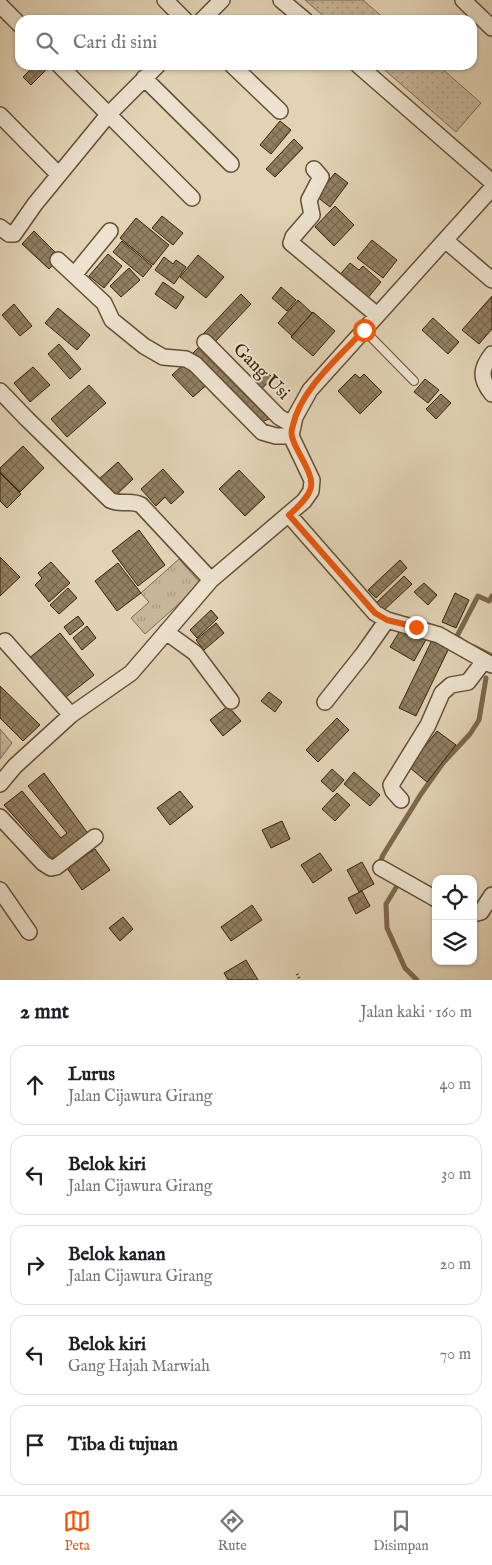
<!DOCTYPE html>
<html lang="id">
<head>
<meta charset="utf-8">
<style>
  body { margin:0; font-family:"IM FELL English",serif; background:#f6f6f6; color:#202124 }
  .controls { position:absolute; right:15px; bottom:15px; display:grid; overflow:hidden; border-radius:10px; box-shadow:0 1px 4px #0004 }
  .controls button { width:45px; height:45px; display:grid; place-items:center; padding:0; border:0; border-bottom:1px solid #e0e0e0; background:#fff; color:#202124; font:25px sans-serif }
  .stop { position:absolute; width:15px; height:15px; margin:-11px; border:4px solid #ea580c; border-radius:50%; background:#fff }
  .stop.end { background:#ea580c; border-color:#fff; box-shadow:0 1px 5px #0008 }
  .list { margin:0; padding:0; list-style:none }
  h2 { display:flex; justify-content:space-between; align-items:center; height:65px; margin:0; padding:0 20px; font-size:21px }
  h2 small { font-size:16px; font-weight:400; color:#757577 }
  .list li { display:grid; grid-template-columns:32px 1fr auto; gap:15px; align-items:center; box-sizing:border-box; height:80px; margin:0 10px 10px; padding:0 10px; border:1px solid #e0e0e0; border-radius:15px }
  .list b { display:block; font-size:19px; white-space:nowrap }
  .list p { margin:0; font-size:16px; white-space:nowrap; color:#757577 }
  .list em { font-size:16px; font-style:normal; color:#757577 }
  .icon { flex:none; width:28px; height:28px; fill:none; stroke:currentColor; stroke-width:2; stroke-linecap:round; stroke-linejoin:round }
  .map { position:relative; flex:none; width:492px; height:980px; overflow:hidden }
  .search { position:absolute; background:#fff; box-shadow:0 1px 4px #0004; left:15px; right:15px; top:15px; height:55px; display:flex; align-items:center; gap:12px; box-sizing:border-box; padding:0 18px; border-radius:15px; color:#757577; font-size:19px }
  .sheet { height:515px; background:#fff }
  nav { display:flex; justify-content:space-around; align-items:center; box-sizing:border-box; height:70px; border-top:1px solid #e0e0e0; background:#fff; font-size:14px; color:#757577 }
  nav a { display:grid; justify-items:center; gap:2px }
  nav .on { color:#ea580c }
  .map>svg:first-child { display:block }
  .grass { fill:url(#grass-dots); stroke:#806c50 }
  .park { fill:url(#park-tufts); stroke:#806c50 }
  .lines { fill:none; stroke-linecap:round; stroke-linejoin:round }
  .stream { stroke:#7d694d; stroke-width:5 }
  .building { fill:url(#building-cross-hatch); stroke:#3b2309 }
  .lane-casing { stroke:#654f34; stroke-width:10 }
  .street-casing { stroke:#654f34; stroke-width:18 }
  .path { stroke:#3b2309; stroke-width:3; stroke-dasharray:1 2.5; stroke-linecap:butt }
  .lane { stroke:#ece2cf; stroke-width:8 }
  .street { stroke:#ece2cf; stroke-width:15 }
  .route { stroke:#ea580c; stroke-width:6 }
  .labels { text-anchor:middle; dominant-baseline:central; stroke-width:4; stroke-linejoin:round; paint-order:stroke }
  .street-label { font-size:18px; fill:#3b2309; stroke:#ece2cf }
</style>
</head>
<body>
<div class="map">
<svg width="492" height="980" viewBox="0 0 492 980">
  <defs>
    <pattern id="grass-dots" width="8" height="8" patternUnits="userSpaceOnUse" patternTransform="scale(1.25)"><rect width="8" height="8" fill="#c6b598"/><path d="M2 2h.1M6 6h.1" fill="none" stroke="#ab9b82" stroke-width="1.8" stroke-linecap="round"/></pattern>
    <pattern id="park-tufts" width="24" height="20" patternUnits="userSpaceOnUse" patternTransform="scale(1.25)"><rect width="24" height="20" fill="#c6b598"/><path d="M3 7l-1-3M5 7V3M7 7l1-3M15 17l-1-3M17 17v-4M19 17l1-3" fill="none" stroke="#ab9b82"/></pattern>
    <pattern id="building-cross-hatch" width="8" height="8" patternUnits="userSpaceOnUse" patternTransform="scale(1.25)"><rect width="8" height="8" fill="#927f62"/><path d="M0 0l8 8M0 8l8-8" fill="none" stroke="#78684f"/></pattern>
  </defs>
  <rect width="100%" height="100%" fill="#e2d3b5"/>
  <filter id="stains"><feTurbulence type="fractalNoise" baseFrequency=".004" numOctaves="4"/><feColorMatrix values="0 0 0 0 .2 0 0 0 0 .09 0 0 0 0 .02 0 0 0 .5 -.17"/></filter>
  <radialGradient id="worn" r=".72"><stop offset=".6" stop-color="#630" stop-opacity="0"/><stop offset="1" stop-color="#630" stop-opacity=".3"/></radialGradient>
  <path class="grass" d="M305,0H363L386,20H328Z
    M379,65H438L481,103L456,132Z
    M0,729L12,743L0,759Z"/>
  <path class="park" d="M179,559L201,584L145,634L131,618L149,602L141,593Z"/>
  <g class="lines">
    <path class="stream" d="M460,639L456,638L478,596L489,601L492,596
      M474,647L490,655
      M379,865L383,855L421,794L443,763L470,734L479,720L486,678
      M400,881L386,904L387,928L405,968L417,980"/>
  </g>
  <path class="building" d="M35,65L50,66L31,85L23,77Z
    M280,121L291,130L271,154L260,145Z
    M294,139L303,148L275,177L266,169Z
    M335,173L348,183L330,207L316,196Z
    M335,206L354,225L334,246L315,227Z
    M162,216L183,233L173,245L152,228Z
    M136,218L169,245L153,265L120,238Z
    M34,231L60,257L49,269L22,244Z
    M372,240L397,260L383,278L357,258Z
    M122,241L152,266L143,277L113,252Z
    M108,254L122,266L104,288L89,276Z
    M198,255L224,277L206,298L180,277Z
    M164,257L173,264L176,260L186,267L174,284L155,270Z
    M350,263L359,270L363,266L381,282L366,300L337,278Z
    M129,268L140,280L121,297L110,286Z
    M163,282L184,297L176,309L155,294Z
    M281,287L296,300L287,311L272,298Z
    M241,294L251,304L213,344L203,334Z
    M492,296V329L479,344L462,330Z
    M298,300L312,313L292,336L278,323Z
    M14,304L32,326L20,336L2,315Z
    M58,308L90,335L77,350L45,323Z
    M313,312L335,331L313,356L291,337Z
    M433,318L459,342L448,354L422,330Z
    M59,344L81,369L70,379L48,354Z
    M200,346L271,418L262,422L190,356Z
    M185,363L209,383L193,397L172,375Z
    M260,366L273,378L259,391L248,378Z
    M33,367L50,385L30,402L14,383Z
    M355,374L360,378L364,374L382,392L360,414L338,391Z
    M425,379L439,390L428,403L414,392Z
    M89,385L106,403L67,437L51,419Z
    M441,394L451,403L436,419L426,409Z
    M23,446L44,468L20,492L0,472V468Z
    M118,462L133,479L115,496L99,479Z
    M163,469L184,492L171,504L165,497L156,506L141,489Z
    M239,470L265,497L245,516L219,489Z
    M0,473L21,494L7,508L0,501Z
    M139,530L165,565L138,586L112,551Z
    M0,557L20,577L0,596Z
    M400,560L407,568L376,598L368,590Z
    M51,562L70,583L49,602L35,585L42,578L38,573Z
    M118,563L141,593L117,611L95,581Z
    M404,576L412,584L383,611L375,604Z
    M424,583L437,595L428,605L414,592Z
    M68,588L77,598L59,614L50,605Z
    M455,593L469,600L456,628L442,622Z
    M211,610L218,618L197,638L190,630Z
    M78,616L84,624L70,635L64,627Z
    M216,623L224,633L204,650L196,640Z
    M87,626L96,638L82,650L73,638Z
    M401,629L427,638L414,661L390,647Z
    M60,633L94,675L61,701L28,659Z
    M433,638L450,646L416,716L399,708Z
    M0,686L40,725L23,741L0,718Z
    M269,692L282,702L275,712L261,701Z
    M228,706L241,721L223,736L210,720Z
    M337,718L349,730L318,762L306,750Z
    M437,731L456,745L427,782L409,767Z
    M332,769L344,780L333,792L321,781Z
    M354,772L380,795L370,806L344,784Z
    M44,773L89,835L55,862L4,805L22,791L61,838L67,833L28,786Z
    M180,791L193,807L170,825L157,808Z
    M337,793L350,805L335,821L322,809Z
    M282,821L290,839L271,848L262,830Z
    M95,849L110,870L82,890L67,868Z
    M320,853L332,870L313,883L301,865Z
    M362,862L374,884L359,892L347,870Z
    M362,891L370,906L356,914L348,898Z
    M252,905L262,920L231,941L221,927Z
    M123,917L133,929L120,941L109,928Z
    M246,960L258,980H228L224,973Z"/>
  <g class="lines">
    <g class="lane-casing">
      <path id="lane" d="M364,330L414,381"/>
    </g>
    <g class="street-casing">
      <path id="street" d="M165,0L185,20
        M281,0L305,20
        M463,0L492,28
        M0,5L20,25
        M202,20L222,0
        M59,65L192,198
        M232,65L280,111
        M358,65L492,182
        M144,78L231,164
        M0,115L59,175
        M314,169L321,177L309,200L312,215L293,237L291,243L377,315
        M0,227L9,234H14L35,204L108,115L158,65
        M445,240L492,280
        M58,260L104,303L112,320L144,346L163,357L186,359L195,364L262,432L276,436H291
        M74,275L110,231
        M205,342L279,417L293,425
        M492,354C480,369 480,379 492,394
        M0,391L27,419L110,500C121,506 130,499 141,505L211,580
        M289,515L375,613L387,620L439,635L492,665
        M166,632L195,653L231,701
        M5,641L71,715
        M325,702L363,654L387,620
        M0,784L15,766L71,715L131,673L211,580L304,501L311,491L312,480L291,436L295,417L310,390L492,188
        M401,800L393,791L391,785L428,725L442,693L451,685L468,682L484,661
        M0,817L43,863L51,868L56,867L95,837
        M381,868L436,899
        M0,890L29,932
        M473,914L481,912L492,895"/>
    </g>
    <path class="path" d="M297,974L300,980"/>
    <use href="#lane" class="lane"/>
    <use href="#street" class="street"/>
  </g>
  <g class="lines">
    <path class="route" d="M364,330C340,356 301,389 293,425C290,434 292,438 296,447C314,482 321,487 289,515L375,613L387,620L416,627"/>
  </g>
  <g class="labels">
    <g class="street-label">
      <text transform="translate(261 372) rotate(45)">Gang Usi</text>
    </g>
  </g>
  <rect width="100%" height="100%" filter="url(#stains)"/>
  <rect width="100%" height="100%" fill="url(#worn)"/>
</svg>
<div class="controls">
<button><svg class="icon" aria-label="locate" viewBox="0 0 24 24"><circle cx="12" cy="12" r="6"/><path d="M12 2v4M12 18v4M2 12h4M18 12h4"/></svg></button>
<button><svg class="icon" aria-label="layers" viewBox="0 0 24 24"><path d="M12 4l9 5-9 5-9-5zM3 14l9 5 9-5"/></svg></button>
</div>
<div class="stop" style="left:364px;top:330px"></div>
<div class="stop end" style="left:416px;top:627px"></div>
<div class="search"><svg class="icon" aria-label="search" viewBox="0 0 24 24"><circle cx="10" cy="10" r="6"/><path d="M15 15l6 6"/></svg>Cari di sini</div>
</div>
<section class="sheet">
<h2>2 mnt<small>Jalan kaki · 160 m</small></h2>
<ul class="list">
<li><svg class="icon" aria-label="ahead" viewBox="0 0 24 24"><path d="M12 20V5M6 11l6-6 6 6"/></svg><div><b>Lurus</b><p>Jalan Cijawura Girang</p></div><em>40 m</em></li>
<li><svg class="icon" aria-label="left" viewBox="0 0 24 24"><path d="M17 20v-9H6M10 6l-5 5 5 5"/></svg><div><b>Belok kiri</b><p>Jalan Cijawura Girang</p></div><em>30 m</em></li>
<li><svg class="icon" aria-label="right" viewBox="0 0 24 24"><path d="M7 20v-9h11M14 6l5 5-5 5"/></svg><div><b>Belok kanan</b><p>Jalan Cijawura Girang</p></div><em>20 m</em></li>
<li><svg class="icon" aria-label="left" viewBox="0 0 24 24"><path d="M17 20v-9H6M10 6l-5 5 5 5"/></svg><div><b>Belok kiri</b><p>Gang Hajah Marwiah</p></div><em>70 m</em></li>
<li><svg class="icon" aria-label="arrive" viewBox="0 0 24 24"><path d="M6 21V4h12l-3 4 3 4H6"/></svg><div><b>Tiba di tujuan</b></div></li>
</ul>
</section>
<nav>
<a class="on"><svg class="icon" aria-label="map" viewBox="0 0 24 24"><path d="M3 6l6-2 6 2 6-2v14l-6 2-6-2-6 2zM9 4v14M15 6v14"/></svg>Peta</a>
<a><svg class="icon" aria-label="directions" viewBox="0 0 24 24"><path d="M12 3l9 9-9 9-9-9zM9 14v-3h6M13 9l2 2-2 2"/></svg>Rute</a>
<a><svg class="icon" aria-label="saved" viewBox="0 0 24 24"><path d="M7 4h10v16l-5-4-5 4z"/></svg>Disimpan</a>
</nav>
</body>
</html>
